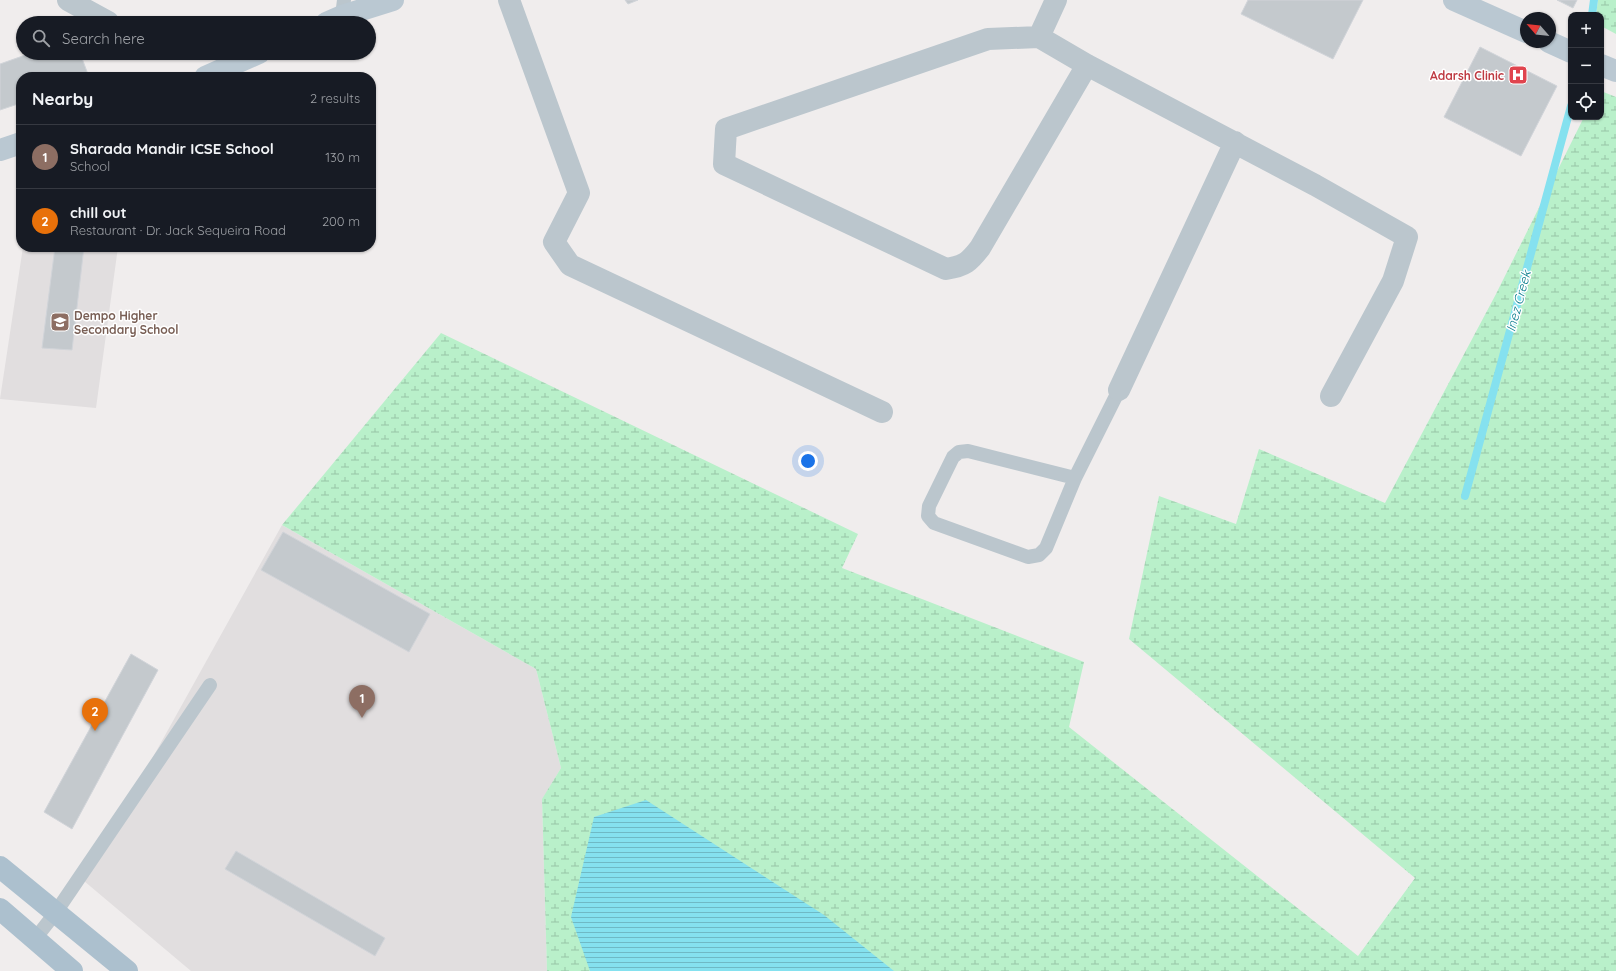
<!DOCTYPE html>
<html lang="en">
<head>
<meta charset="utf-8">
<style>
  body { margin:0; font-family:Quicksand,sans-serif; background:#20242c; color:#f1f3f6 }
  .controls { position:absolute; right:12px; top:12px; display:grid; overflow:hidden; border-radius:8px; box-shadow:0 1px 3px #0004 }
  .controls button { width:36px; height:36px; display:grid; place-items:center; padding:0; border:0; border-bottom:1px solid #363941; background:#171b24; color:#f1f3f6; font:20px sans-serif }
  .compass { position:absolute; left:1520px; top:12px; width:36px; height:36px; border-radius:50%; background:#171b24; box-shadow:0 1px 3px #0004; rotate:298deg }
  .you { position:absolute; left:808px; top:461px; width:14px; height:14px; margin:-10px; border:3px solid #fff; border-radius:50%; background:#1a73e8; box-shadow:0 0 0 6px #1a73e833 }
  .badge { display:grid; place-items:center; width:26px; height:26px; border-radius:50%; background:#ea580c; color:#fff; font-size:13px; font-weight:700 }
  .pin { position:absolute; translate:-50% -33px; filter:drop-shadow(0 1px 2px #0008) }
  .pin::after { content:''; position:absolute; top:21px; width:14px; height:12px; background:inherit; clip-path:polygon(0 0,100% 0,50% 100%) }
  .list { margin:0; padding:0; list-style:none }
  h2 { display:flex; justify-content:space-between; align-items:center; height:52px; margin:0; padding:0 16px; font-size:17px }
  h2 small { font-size:13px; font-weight:400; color:#9ea1a6 }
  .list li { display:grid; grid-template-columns:26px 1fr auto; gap:12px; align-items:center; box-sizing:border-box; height:64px; padding:0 16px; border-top:1px solid #363941 }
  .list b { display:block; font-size:15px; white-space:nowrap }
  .list p { margin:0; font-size:13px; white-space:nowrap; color:#9ea1a6 }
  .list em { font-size:13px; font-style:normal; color:#9ea1a6 }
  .icon { flex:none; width:22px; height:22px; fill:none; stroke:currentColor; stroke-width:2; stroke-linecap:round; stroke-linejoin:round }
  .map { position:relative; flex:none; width:1616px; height:971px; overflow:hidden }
  .search { position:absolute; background:#171b24; box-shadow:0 1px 3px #0004; left:16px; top:16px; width:360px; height:44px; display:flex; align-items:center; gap:10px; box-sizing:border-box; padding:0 14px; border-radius:22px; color:#9ea1a6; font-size:15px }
  .panel { position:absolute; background:#171b24; box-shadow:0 1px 3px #0004; left:16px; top:72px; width:360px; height:180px; border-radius:16px }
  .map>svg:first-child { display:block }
  .education { fill:#e1dedf }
  .wetland { fill:url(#wetland-marsh) }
  .water { fill:url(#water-rules) }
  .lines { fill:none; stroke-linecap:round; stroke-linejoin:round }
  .stream { stroke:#85e1ef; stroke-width:8 }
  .building { fill:#c4c9cd; stroke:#d1d4d9 }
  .service { stroke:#bbc6cd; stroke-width:14 }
  .minor { stroke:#bbc6cd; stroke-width:22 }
  .secondary { stroke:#bac8d2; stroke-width:22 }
  .primary { stroke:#acc0ce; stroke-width:22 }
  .labels { text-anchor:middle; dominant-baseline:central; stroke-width:3; stroke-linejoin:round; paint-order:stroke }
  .health-label { font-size:12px; font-weight:bold; fill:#be3a42; stroke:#fff; text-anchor:end }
  .education-label { font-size:12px; font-weight:bold; fill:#785e54; stroke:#fff; text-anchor:start }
  .water-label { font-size:13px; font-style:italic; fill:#097c8d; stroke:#fff }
</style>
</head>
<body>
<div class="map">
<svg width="1616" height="971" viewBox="0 0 1616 971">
  <defs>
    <pattern id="wetland-marsh" width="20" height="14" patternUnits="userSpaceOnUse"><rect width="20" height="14" fill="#b9f0ca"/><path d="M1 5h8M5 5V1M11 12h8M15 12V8" fill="none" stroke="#98c5a7"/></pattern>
    <pattern id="water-rules" width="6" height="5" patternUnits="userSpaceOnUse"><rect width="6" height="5" fill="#85e1ef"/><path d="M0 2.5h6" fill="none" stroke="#6fb9c5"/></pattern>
  </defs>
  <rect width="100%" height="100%" fill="#f0eded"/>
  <path class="education" d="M23,247H118L96,408L0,399Z
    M282,525L536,669L561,768L542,800L547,971H191L84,881Z"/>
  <path class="wetland" d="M1598,0H1616V34L1601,26V15H1596Z
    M1601,91L1616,97V971H547L542,799L561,768L536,669L282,525L441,333L858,534L842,568L1084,662L1069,727L1358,956L1415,878L1129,639L1159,496L1236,524L1259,449L1385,503L1496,294L1584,117H1601Z"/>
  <path class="water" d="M646,800L824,915L894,971H590L571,917L594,817Z"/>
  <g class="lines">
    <path class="stream" d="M1592,15L1594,0
      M1465,496L1571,106"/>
  </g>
  <path class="building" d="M625,0H638L628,4Z
    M1248,0H1363L1333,59L1241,14Z
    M1557,0H1577L1573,8Z
    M1480,47L1557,86L1521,156L1444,117Z
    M31,53H80L89,77H21V103L0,110V64Z
    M55,247H84L72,350L42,348Z
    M283,532L430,614L409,652L261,570Z
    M131,654L158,670L72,829L44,812Z
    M236,851L385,938L375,956L225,869Z"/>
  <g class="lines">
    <path class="service" d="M342,16L344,0
      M1075,478L968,451L959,452L953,457L929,506L928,516L934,523L1028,557L1039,555L1046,548L1075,478L1119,390
      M35,939L56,912L210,685"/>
    <path class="minor" d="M68,0L108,22
      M509,0L579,193L554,242L570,265L882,412
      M1039,37L1056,0
      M1087,65L980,248C969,262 965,266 946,269L724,164L726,129L988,39L1039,37L1087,65L1315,185L1407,237L1393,281L1331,396
      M1119,390L1235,142"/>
    <path class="secondary" d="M1454,0L1526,32
      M326,23L342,16L393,0
      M1549,42L1571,52
      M1601,65L1616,71
      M205,77L259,53
      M0,150L21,143"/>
    <path class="primary" d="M0,867L127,971
      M0,909L72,971"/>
  </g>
  <defs>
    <g id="hospital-square" transform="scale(1)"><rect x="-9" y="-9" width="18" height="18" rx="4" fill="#e0444e" stroke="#fff"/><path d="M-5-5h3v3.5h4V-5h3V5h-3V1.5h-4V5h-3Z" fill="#fff"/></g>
    <g id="school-square" transform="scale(1)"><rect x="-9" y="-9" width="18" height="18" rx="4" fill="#8d6e63" stroke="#fff"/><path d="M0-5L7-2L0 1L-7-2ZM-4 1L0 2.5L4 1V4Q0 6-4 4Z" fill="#fff"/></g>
  </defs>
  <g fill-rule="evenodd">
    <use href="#hospital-square" x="1518" y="75"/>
    <use href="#school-square" x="60" y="322"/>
  </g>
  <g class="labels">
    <g class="health-label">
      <text x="1504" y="75">Adarsh Clinic</text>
    </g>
    <g class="education-label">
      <text x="74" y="315">Dempo Higher<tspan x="74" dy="14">Secondary School</tspan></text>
    </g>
    <g class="water-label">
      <text transform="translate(1518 301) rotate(-75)">Inez Creek</text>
    </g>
  </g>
</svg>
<div class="controls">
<button>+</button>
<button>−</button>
<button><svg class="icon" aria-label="locate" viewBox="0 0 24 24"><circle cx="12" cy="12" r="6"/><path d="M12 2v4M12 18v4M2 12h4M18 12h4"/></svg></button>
</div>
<svg class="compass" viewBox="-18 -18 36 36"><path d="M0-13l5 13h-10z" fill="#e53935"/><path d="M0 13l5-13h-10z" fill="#9ea1a6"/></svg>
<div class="you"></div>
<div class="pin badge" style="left:362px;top:718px;background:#8d6e63">1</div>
<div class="pin badge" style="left:95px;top:731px;background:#e8710a">2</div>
<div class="search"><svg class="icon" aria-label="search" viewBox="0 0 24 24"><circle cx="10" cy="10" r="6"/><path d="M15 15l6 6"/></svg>Search here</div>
<section class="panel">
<h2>Nearby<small>2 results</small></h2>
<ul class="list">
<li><span class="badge" style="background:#8d6e63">1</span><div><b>Sharada Mandir ICSE School</b><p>School</p></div><em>130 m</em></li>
<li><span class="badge" style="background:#e8710a">2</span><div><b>chill out</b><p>Restaurant · Dr. Jack Sequeira Road</p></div><em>200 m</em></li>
</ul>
</section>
</div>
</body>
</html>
